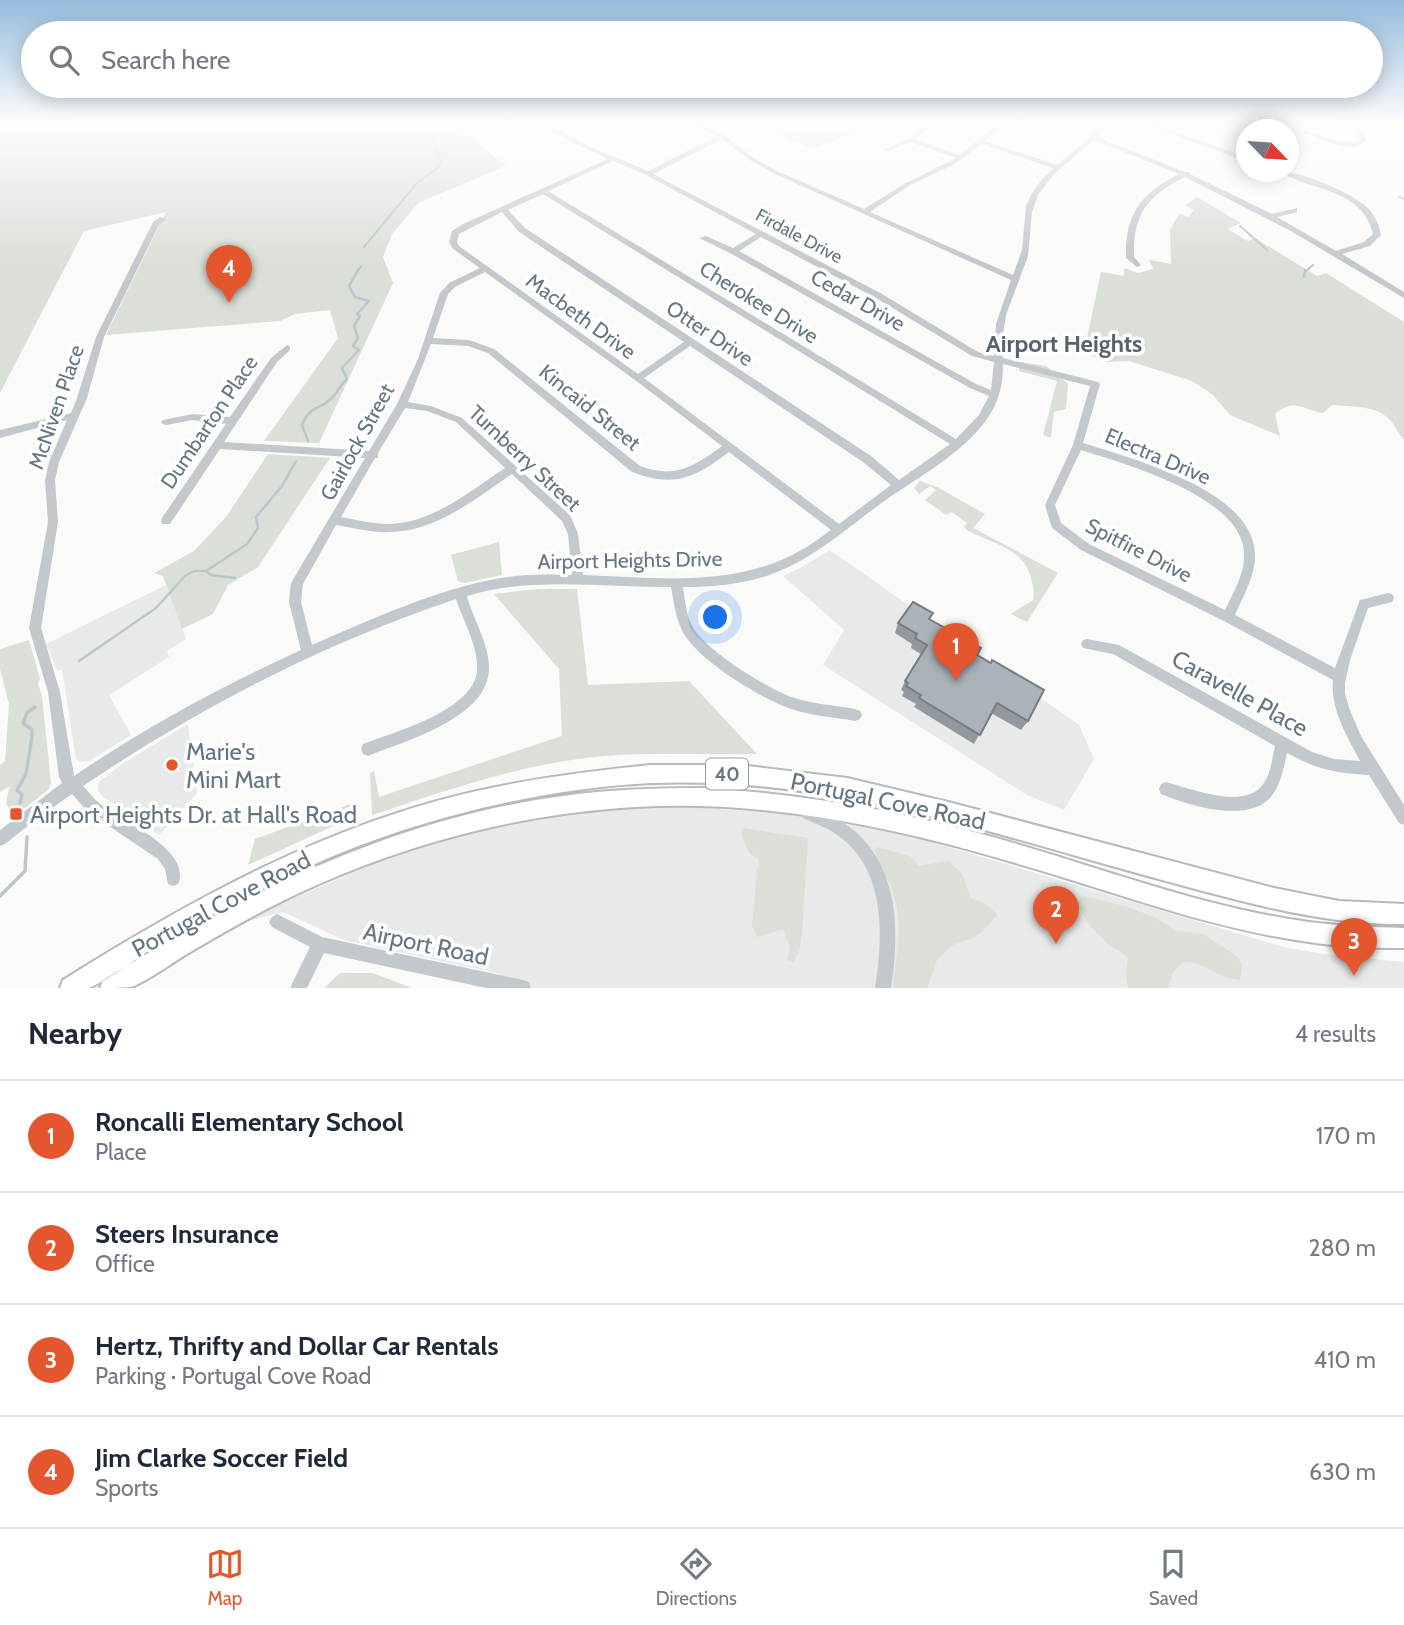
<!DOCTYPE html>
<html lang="en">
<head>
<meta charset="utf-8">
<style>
  body { margin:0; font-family:Cabin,sans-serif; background:#f2f2f3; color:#1f2937 }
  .compass { position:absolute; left:1236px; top:119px; width:63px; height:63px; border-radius:50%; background:#fff; box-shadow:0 4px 18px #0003; rotate:115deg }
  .you { position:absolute; left:716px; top:618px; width:24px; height:24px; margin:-18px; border:5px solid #fff; border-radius:50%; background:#1a73e8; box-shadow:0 0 0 10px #1a73e833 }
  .badge { display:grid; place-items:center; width:46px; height:46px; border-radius:50%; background:#e4572e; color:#fff; font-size:23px; font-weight:700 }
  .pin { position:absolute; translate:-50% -58px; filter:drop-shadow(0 2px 4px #0008) }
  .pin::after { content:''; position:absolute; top:37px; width:24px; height:21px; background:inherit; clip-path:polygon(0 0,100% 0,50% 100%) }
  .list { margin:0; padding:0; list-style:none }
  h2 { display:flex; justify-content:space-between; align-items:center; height:91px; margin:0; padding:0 28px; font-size:30px }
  h2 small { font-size:23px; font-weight:400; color:#747a83 }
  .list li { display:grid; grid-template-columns:46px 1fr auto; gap:21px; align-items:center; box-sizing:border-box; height:112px; padding:0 28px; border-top:2px solid #e0e1e3 }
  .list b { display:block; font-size:26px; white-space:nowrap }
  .list p { margin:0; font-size:23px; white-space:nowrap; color:#747a83 }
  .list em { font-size:23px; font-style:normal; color:#747a83 }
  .icon { flex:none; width:38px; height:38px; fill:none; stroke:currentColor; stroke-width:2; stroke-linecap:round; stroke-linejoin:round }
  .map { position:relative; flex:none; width:1404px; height:988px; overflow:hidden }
  .search { position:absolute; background:#fff; box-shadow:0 4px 18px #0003; left:21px; right:21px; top:21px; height:77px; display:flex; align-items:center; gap:18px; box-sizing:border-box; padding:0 24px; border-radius:38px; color:#747a83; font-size:26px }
  .sheet { height:539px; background:#fff }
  nav { display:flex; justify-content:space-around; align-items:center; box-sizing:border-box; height:98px; border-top:2px solid #e0e1e3; background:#fff; font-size:19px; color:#747a83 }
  nav a { display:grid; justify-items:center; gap:4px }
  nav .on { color:#e4572e }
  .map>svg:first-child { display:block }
  .built { fill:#e8e9e9 }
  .green { fill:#dadfd7 }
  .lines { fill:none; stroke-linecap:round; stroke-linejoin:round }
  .stream-far2 { stroke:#bbc7cb; stroke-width:2 }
  .stream-far1 { stroke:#bbc7cb; stroke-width:2.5 }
  .stream { stroke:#bbc7cb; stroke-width:3.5 }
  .major-casing { stroke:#b5babe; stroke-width:4 }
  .minor { fill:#c3c8cc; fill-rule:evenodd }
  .major { fill:#fff; fill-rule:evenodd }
  .wall { fill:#929a9f }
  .building { fill:#aab3b9; stroke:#777d82; stroke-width:2 }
  .poi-dot { fill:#e4572e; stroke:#fff; stroke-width:2.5 }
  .labels { text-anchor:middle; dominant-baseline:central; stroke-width:7; stroke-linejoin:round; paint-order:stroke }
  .far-street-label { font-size:18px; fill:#657683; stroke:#fff }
  .shield { fill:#fff; stroke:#939fa8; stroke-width:2 }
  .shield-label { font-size:19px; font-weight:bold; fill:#657683 }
  .street-label { font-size:21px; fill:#657683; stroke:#fff }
  .quarter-label { font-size:24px; font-weight:bold; fill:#57646e; stroke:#fff }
  .near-street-label { font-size:24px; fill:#657683; stroke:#fff }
  .near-poi-label { font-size:24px; fill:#657683; stroke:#fff; text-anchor:start }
</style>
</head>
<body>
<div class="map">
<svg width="1404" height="988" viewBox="0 0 1404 988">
  <rect width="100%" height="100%" fill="#fafaf8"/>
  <path class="built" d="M830,550L1079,725L1094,759L1064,810L1027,795L823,665L844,630L783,576L802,567Z
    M166,585L186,639L167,651L169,657L109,695L131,735L89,761L80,762L76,759L62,670H57L46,644Z
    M188,724L197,793L159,835L102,796L98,790V783L122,764Z
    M641,803L846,819L878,826L1284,947L1323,954L1404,962V988H497L501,974L344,940L283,912L251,920L253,915L376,863L469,832L561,814Z"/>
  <path class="green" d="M453,124L506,166L418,203L392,234L383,257L393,283L319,443L264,441L338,338L330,310L295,314L280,321L106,335L166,212L84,231L0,393V125Z
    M759,124H876L813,149Z
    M1197,197L1241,223L1227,229L1248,241L1255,238L1317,276L1326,273L1404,322V440C1397,433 1395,423 1387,417C1373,405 1350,407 1332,405L1323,413C1302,410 1295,397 1275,414L1280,436L1230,415L1212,394L1192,381L1129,361L1106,362L1084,352L1101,272L1124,276V268L1138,273L1151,270L1153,268L1149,260L1171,264L1170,230L1179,214L1188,217L1194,210L1185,205Z
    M1020,362L1046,366L1068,384L1066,409L1054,412L1051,438L1043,435L1057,381L1019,371Z
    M268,454L330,458L258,567L228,585L213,614L182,629L163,576L154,573L194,551L226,517Z
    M920,481L937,487L985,514L973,528L1058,573L1027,622L1011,614L1033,600C1035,592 1033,585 1031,578C1024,548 990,543 967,530L964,527L967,523L952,512L946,515L925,500L936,490L930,486L919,494L914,488Z
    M499,542L502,575L464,583L458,581L451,555Z
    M537,589H577L588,685L689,681L757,754C700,755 642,751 585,758C513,767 441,792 372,815L370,773L374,771L379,797L562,736L559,669L494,594Z
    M29,640L40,679L38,684L42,696L51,783L48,790L12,818L6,802L10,786L0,792V765L5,761L9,704L0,669V649Z
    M353,803L356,812L353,817L248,865L255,839Z
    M743,828L808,838L802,934L799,952L793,962L787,960L790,947L783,929L758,937L752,926L757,870L760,864L758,859L749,853L741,833Z
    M877,847L910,856L918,866L949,861L962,874L971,898L988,905L997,915L983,931L973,938L954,944L937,960L927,988H893C896,956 903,926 894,895C889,879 878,866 874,850Z
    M1084,896L1128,907L1154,917L1176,931L1203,934L1238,957L1242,965L1240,980C1216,978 1206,961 1183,962L1172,974L1168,988H1128L1126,973L1128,958C1121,950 1112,948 1105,941C1093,931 1083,917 1077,902Z
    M340,973H373L412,988H324Z"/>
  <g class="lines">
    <path class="stream-far2" d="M1400,197L1404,199
      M1240,226L1267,250
      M364,247L416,184L438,168L441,162L434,139L439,124
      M357,272L361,266
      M1305,272L1313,265"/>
    <path class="stream-far1" d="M1304,277L1305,270
      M308,441L302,425C311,404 319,411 332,398C338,392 340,385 347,379L342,368L359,350L353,346L358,338L354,326L360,316L357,314L369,301L355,297L349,286L358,270
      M206,571L211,575L235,578
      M79,661L156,608L185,576L194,571H206L247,544L258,528L256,517L282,486L296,461"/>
    <path class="stream" d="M20,803L22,795L17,790L26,774L32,736V730L23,723L27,713L35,707
      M0,896L25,871L27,837"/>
    <g class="major-casing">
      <path id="major" d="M650,765H740L847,778L952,803L1274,888L1339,901L1404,904V924C1319,925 1237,900 1155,878C987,832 829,776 652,783C540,788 406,821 304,869C253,893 203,918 154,947C140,956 101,985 88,988C80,988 69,988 60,988L63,980C191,900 328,824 477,791C534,778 592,771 650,765Z
        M703,788C802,794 890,809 985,835C1092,864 1198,907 1309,922C1340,926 1372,927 1404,928V948C1372,948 1341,947 1309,942C1207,928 1110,890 1012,862C890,826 765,800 636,807C528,813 419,840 319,884C275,903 233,927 192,951C173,962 154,977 134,986C125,988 111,988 100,988L103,980C251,891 395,817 570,795C614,789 658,788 703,788Z"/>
    </g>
    <path class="minor" d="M539,124C560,124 593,153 617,157L618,158L648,171L717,136L692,124H701L724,135L754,158L777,171L864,209L906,183L956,158L910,142L889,151L884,150L908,139L927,124H935L915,139L959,155L997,124H1005L985,141L1057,165L1105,124H1112L1097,137L1185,172H1189L1190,174L1272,214L1297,208V212L1277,217L1336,251L1364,242L1373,234C1363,189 1312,191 1280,172C1300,170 1356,194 1370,210C1376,218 1379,225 1381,235L1370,246L1342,254L1404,292V298L1289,230L1185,177C1147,196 1133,214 1134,257L1141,265L1137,267L1126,258C1125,214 1140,194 1179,174L1094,140L1054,174L1038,195L1032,212L1028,256L1006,315L1003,334V358L1098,382L1100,384L1083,443C1133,459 1253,490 1255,554C1256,575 1243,596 1235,615L1335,668L1360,600L1388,593L1392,594L1394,598L1392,602L1368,608L1350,660L1345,683V693L1349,708L1361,736L1404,805V825L1399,823L1369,775C1335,773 1318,770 1287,753C1284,767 1281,783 1273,794C1252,825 1190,806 1161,794L1159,789L1161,784L1166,782C1192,789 1246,811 1264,783C1271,773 1272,758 1275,746L1113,654L1083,648L1081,644L1083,640L1087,639L1119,645L1312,752L1334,759L1360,761C1347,736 1330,709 1333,680L1224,621L1081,550L1052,528L1045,505L1073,445L1090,386L1003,364C1003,385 999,402 987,419C961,455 918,477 883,502C847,528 815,558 772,574C744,584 712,587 683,587C685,600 686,613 691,624C703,649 765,687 791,697C811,704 834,705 855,709L860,711L862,715L860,719L855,721C834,717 811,716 791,709C760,698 701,662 684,634C676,620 674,604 671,587C603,588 533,576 467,596C473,619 489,643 489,668C489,718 405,741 368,756L363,754L361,749L363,744C394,732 473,711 477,671C479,647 463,621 456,599C324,643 199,708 83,786C88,791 93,798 98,802C120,821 193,849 178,884L173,886L168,884L165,869L158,859L88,812L72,794L39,817L5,844L0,846V830L62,783L59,777L48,692L29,628L48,522L45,480L49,462L67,420L0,438V430L71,413L77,398L96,337L153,222L160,217L167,219L159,225L104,337L87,398L59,462L55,480L58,522L41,628L60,692L74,776C146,727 222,686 301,650L289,602L291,583L365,458L220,449L170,524H162L161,521L162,518L226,424L193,420L166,425L163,424L161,422L163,420L193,414L230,417L271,358L287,345L290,346V350L277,362L224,442L369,451L397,404L418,359L440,293L449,283L480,268L453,249L449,242L452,231L463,224L608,159L573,143ZM722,139L750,160L773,173L1011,280L996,324L994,356L978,352L882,294L653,174ZM981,144L1053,168L1039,183L1031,195L1026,206L1022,250L1013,275L870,212L910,185L955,164ZM613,161L646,175L756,234L733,248L706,236L699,238L730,253L970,388L989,396L979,415L956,439L548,191ZM543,194L950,444L899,480L871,456L525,228L508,210ZM502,212L519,232L684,342L638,374L459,246L457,242L459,234ZM761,237L876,298L972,356L994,362L991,390L976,384L739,251ZM485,272L635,380L722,446C693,467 675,479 640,466L494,349L469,340L433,338L448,294L455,287ZM431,344L468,346L488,353L632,472C675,488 694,478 729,452L831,530C811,545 789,559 765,566C707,585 643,577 583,575L578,534L570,515L462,418L431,406L408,402ZM690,346L863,462L891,485L839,524L644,378ZM405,408L427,411L456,422L505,468C470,491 433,523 389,524C373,524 357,520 341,517L375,458H378V453ZM1081,450C1125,464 1244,497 1244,554C1245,574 1233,593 1225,610L1089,544L1061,523L1055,505ZM512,474L562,521L568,534L572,575C548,574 524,574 501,578C440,588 369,620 312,645L301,602L303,584L336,525C354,528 373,533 390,532C437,531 475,499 512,474Z
      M1143,124H1153L1246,157V161Z
      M1276,124C1299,124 1343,149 1360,140L1356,124H1362L1366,141L1356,147L1342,146Z
      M808,806C826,814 845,821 859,835C900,875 899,937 891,988H875C884,931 886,861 828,829C820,825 811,822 803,818L801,813L803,808Z
      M277,914L322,937L523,980L529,982L531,988H486L324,953L307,988H290L310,947L272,927L269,922L272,917Z"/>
    <use href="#major" class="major"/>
  </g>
  <path class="wall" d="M930,619L977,655L1028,721L1021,730L991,713L974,744L914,707L916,704L902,696L904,692L901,690L905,681L921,654L911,648L912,644L895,633L898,623Z"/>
  <path class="building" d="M913,602L933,613L929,619L981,648L977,655L991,663L992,660L1044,690L1028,721L997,703L980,735L919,698L921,695L906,686L908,683L905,681L927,645L915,638L917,634L898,623Z"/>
  <linearGradient id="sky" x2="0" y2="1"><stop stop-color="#96bcdc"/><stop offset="0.47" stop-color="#fdfdfc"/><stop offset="1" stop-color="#fdfdfc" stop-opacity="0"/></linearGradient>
  <rect width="1404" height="263" fill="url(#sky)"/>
  <g class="poi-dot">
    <circle cx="172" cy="765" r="7"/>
    <rect x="9" y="807" width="14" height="14" rx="3.5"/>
  </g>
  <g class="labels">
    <g class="far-street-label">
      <text transform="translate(799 236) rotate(28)">Firdale Drive</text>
    </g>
    <rect class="shield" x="706" y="758.5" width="42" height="31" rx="5"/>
    <g class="shield-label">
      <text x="727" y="774">40</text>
    </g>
    <g class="street-label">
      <text transform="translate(858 300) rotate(29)">Cedar Drive</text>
      <text transform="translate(759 302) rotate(32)">Cherokee Drive</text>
      <text transform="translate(581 316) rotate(36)">Macbeth Drive</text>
      <text transform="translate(710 333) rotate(34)">Otter Drive</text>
      <text transform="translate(56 407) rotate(-71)">McNiven Place</text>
      <text transform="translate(590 407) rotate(39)">Kincaid Street</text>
      <text transform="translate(209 422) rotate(-56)">Dumbarton Place</text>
      <text transform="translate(357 442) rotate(-61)">Gairlock Street</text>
      <text transform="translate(1158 456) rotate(23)">Electra Drive</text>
      <text transform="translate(525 458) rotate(43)">Turnberry Street</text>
      <text transform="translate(1139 550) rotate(27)">Spitfire Drive</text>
      <text transform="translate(630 560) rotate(-1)">Airport Heights Drive</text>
    </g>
    <g class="quarter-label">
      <text x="1064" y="343">Airport Heights</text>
    </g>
    <g class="near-street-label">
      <text transform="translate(1240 693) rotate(29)">Caravelle Place</text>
      <text transform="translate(888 801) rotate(12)">Portugal Cove Road</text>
      <text transform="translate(221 904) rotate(-28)">Portugal Cove Road</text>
      <text transform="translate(426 944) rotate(12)">Airport Road</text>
    </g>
    <g class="near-poi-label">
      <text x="186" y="751">Marie's<tspan x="186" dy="28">Mini Mart</tspan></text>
      <text x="30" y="814">Airport Heights Dr. at Hall's Road</text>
    </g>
  </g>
</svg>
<svg class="compass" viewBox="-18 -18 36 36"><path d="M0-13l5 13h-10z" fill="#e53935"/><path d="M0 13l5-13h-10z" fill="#747a83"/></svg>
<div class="you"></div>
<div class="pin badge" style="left:956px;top:681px">1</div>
<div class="pin badge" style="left:1056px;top:944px">2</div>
<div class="pin badge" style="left:1354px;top:976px">3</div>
<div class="pin badge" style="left:229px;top:303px">4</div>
<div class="search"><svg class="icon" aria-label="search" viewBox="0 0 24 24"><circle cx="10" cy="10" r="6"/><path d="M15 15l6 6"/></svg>Search here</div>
</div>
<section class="sheet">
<h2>Nearby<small>4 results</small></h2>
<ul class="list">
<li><span class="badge">1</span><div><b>Roncalli Elementary School</b><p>Place</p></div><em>170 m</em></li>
<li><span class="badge">2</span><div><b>Steers Insurance</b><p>Office</p></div><em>280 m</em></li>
<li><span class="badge">3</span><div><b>Hertz, Thrifty and Dollar Car Rentals</b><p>Parking · Portugal Cove Road</p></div><em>410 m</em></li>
<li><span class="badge">4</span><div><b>Jim Clarke Soccer Field</b><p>Sports</p></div><em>630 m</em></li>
</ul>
</section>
<nav>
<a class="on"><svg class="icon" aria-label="map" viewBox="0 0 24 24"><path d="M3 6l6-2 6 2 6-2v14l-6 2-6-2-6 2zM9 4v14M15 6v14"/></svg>Map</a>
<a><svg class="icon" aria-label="directions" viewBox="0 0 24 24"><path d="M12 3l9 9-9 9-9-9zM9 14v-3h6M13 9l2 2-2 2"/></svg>Directions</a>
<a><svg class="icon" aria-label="saved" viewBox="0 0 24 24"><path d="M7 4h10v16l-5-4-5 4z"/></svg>Saved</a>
</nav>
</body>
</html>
